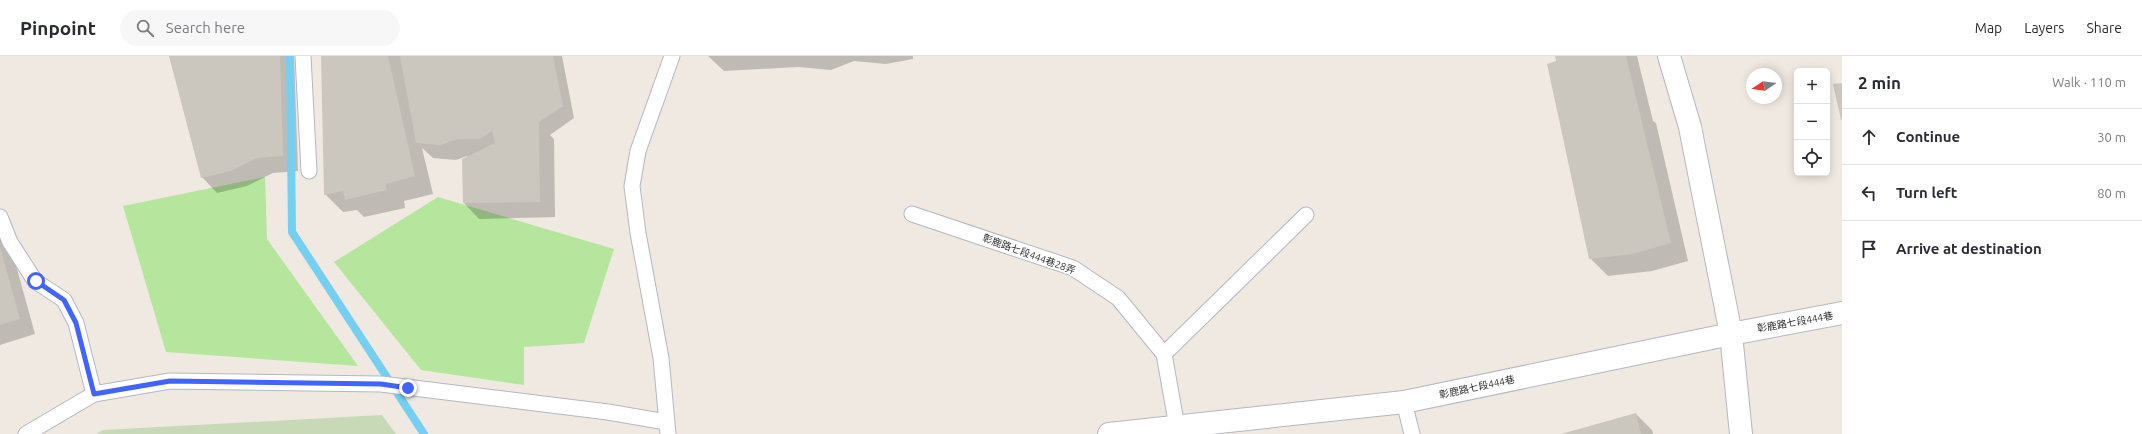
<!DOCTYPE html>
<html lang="en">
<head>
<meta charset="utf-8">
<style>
  body { margin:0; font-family:Ubuntu,"Noto Sans TC",sans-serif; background:#f7f7f7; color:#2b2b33 }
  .controls { position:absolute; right:12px; top:12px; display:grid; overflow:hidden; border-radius:6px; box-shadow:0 2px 10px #0003 }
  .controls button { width:36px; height:36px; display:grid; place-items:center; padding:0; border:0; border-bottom:1px solid #e1e1e2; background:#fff; color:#2b2b33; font:20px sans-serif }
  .compass { position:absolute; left:1746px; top:12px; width:36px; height:36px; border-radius:50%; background:#fff; box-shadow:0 2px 10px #0003; rotate:257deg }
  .stop { position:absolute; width:12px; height:12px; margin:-9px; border:3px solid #4264fb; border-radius:50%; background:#fff }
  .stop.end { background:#4264fb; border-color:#fff; box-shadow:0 1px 4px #0008 }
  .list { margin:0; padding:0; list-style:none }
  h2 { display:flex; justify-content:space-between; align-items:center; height:52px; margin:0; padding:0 16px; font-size:17px }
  h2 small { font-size:13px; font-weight:400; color:#7c7c81 }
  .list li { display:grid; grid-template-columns:26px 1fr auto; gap:12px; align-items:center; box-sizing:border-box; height:56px; padding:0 16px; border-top:1px solid #e1e1e2 }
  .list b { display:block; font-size:15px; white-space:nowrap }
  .list em { font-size:13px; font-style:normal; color:#7c7c81 }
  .icon { flex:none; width:22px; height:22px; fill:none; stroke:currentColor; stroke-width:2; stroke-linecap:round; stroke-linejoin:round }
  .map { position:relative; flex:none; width:1842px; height:378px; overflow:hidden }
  header { display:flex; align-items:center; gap:24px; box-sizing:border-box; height:56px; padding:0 20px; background:#fff; border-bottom:1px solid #e1e1e2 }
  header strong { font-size:19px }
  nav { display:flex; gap:22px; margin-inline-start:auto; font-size:14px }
  .search { width:280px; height:36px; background:#f7f7f7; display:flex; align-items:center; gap:10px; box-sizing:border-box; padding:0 14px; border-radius:22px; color:#7c7c81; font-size:15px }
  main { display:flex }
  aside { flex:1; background:#fff }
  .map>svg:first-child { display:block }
  .green { fill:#b6e59e }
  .cemetery { fill:#c8d9b8 }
  .shadow { fill:#0003 }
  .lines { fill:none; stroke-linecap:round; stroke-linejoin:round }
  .stream { stroke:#75cff0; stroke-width:8 }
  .building { fill:#cbc7bf }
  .service-casing { stroke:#b4b7c1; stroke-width:17 }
  .minor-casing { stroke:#b4b7c1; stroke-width:24 }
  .service { stroke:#fff; stroke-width:15 }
  .minor { stroke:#fff; stroke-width:22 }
  .route { stroke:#4264fb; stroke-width:5 }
  .labels { text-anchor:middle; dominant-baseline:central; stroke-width:3.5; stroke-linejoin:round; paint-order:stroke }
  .street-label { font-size:10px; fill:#2e2e2e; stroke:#fff }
</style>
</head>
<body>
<header>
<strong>Pinpoint</strong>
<div class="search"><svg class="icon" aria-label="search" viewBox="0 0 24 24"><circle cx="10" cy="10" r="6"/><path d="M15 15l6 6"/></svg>Search here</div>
<nav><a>Map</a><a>Layers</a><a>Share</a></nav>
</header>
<main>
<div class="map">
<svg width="1842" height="378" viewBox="0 0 1842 378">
  <rect width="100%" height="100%" fill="#efe9e1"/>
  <path class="green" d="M265,121L267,183L358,310L166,296L123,150Z
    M438,141L614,193L584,287L524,291V329L421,314L334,206Z"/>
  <path class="cemetery" d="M382,359L396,378H96L103,374Z"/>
  <path class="shadow" d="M170,0H294L298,115L273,117L247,130L217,137L202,121Z
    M322,0H562L574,62L550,79L554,83L555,161L479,163L464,147L467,100L456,104L433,102L422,92L433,138L404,145L405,152L364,161L357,154L343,156L325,138Z
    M708,0H913V3L886,8L854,5L831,14L798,11L724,15Z
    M1556,0H1637L1653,65L1656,67L1688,205L1652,215L1608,220L1590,202Z
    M0,174L9,184L35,278L0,289Z
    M1636,358L1652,374L1653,378H1566Z"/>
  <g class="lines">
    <path class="stream" d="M290,0L292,176L424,378"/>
  </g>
  <path class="building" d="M169,0H280L283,100L257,102L231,115L201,122Z
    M321,0H388L415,120L386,128L387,134L345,144L343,135L324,139Z
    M400,0H553L563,50L539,66L540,146L463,147L462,103L495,87L492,75L480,83H458L440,89L416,87Z
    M1555,0H1626L1671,187L1633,198L1589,203L1547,8L1556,5Z
    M1842,27V64H1841L1833,28Z
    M0,191L20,263L0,269Z
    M1636,357L1641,378H1561Z"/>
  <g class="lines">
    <g class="service-casing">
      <path id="service" d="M303,0L309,115
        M912,158L1073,212L1118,242L1164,298L1177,371
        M0,161L10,186L35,225L64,244L76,267L94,338
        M1164,298L1306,159
        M1404,346L1412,378
        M26,378L94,338L170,325L381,328L608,356L666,366
        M668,378L661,302L638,177L632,130L638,95L672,0"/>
    </g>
    <g class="minor-casing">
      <path id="minor" d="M1669,0L1690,71L1731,278L1741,378
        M1109,378L1404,346L1731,278L1842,257"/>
    </g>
    <use href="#service" class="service"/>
    <use href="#minor" class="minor"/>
  </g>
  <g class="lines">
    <path class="route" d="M36,225L64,244L76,267L94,338L170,325L381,328L408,332"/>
  </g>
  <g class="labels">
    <g class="street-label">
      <text transform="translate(1029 198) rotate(20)">彰鹿路七段444巷28弄</text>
      <text transform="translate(1795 266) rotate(-10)">彰鹿路七段444巷</text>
      <text transform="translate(1477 331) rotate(-12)">彰鹿路七段444巷</text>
    </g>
  </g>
</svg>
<div class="controls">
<button>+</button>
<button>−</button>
<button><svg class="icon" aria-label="locate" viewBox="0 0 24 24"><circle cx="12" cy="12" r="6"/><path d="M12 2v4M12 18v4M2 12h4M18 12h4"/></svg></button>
</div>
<svg class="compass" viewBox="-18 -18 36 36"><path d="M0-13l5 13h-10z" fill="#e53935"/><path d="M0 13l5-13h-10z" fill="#7c7c81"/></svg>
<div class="stop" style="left:36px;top:225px"></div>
<div class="stop end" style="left:408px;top:332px"></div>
</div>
<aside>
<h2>2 min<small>Walk · 110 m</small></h2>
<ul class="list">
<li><svg class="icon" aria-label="ahead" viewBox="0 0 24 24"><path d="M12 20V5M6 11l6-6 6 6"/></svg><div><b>Continue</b></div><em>30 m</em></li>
<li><svg class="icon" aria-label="left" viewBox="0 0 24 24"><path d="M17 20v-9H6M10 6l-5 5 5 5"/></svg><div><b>Turn left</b></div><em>80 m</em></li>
<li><svg class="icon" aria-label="arrive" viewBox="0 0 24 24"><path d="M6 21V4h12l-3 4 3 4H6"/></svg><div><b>Arrive at destination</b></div></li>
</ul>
</aside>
</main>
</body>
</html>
